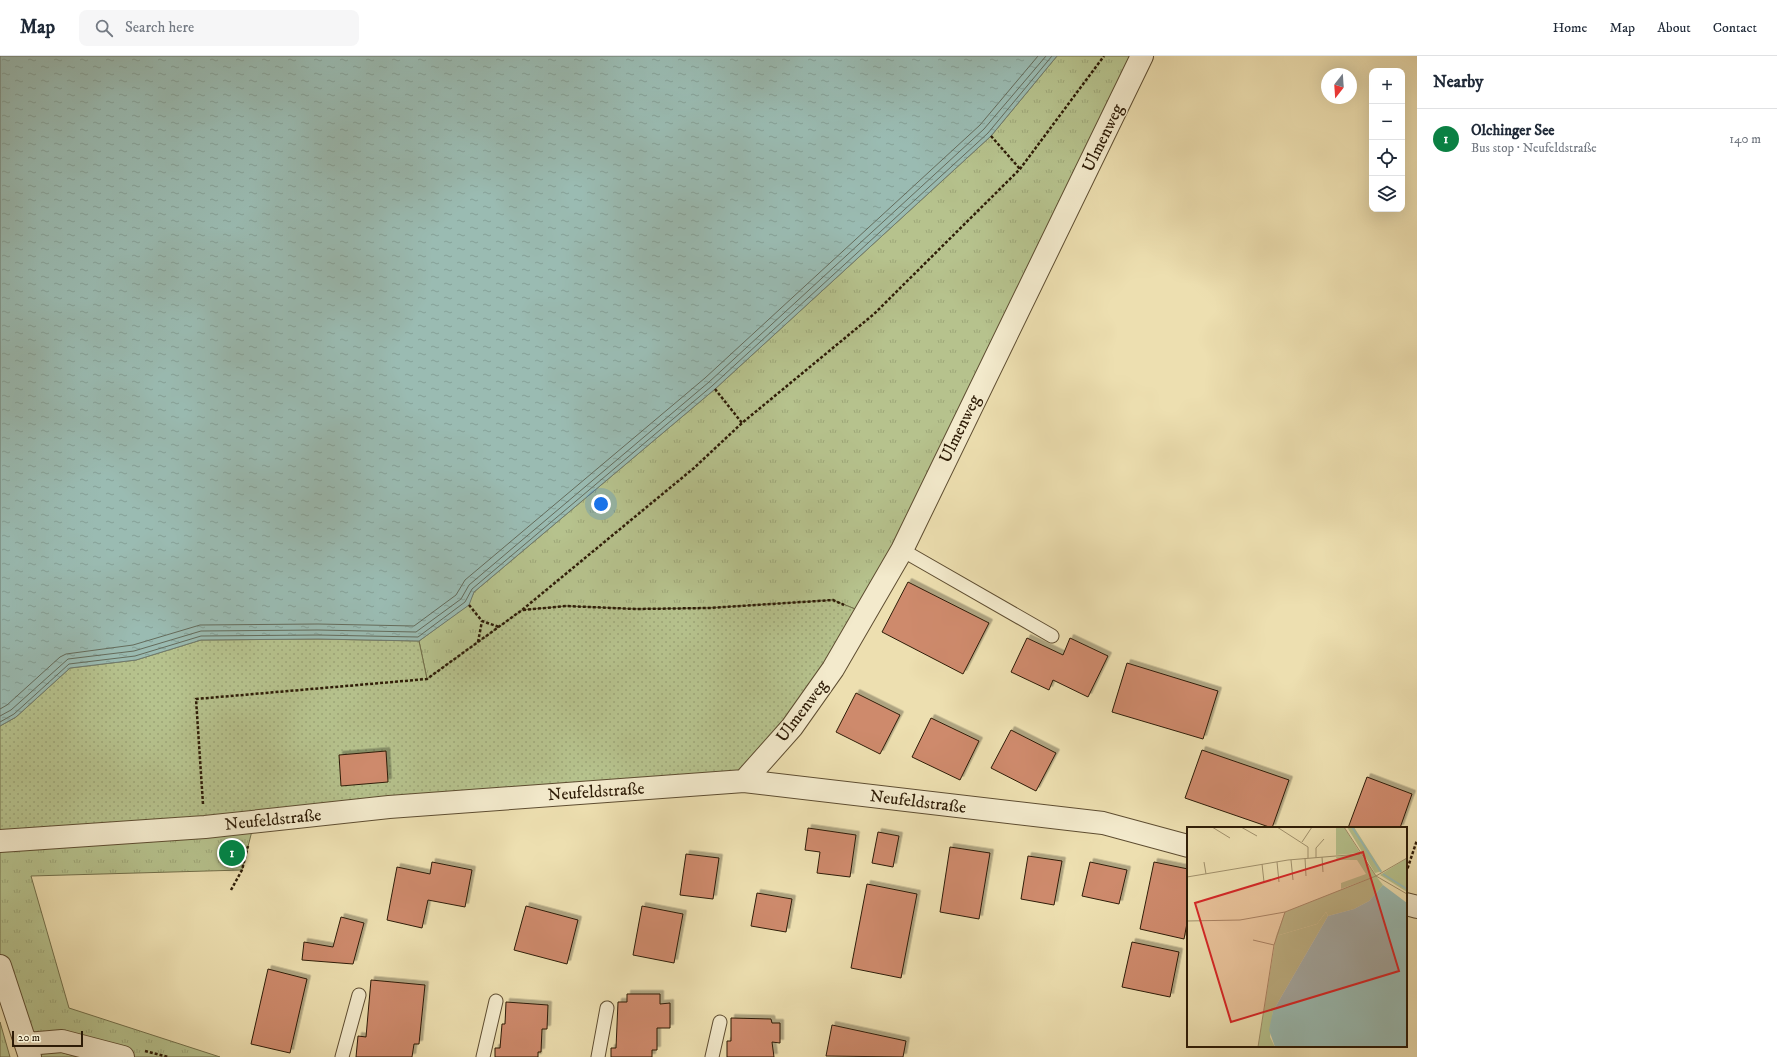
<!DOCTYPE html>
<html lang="en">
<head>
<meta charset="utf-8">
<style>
  body { margin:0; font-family:"IM FELL DW Pica",serif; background:#f6f6f7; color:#1f2937 }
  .controls { position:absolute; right:12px; top:12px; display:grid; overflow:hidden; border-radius:8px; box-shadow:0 4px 16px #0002 }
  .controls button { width:36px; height:36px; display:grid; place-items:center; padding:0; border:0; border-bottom:1px solid #e0e1e3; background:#fff; color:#1f2937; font:20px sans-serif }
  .compass { position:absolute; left:1321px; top:12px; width:36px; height:36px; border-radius:50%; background:#fff; box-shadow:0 4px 16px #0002; rotate:197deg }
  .scale { position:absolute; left:12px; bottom:10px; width:71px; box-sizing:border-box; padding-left:4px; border:2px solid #2e1c07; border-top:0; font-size:11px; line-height:14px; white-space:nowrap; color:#2e1c07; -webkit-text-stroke:3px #f3eacc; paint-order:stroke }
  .you { position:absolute; left:601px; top:448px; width:14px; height:14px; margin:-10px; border:3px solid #fff; border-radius:50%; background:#1a73e8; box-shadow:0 0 0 6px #1a73e833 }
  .badge { display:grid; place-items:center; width:26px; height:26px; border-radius:50%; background:#0b8043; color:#fff; font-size:13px; font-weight:700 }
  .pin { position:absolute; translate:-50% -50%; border:2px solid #fff; box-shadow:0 1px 4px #0006 }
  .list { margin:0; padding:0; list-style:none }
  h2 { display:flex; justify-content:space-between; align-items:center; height:52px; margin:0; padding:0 16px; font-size:17px }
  h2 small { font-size:13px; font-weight:400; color:#747a83 }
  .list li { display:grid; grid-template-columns:26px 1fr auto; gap:12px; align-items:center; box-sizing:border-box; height:60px; padding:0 16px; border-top:1px solid #e0e1e3 }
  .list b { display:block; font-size:15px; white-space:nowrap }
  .list p { margin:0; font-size:13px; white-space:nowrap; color:#747a83 }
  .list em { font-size:13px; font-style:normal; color:#747a83 }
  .icon { flex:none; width:22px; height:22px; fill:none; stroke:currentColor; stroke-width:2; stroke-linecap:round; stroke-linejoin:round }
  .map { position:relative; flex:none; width:1417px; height:1001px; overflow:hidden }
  header { display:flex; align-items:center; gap:24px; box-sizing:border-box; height:56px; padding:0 20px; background:#fff; border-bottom:1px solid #e0e1e3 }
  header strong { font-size:19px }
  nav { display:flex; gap:22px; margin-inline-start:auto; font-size:14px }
  .search { width:280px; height:36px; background:#f6f6f7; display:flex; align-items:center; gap:10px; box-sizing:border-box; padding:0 14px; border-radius:8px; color:#747a83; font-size:15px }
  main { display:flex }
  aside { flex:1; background:#fff }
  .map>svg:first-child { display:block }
  .grass { fill:url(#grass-tufts); stroke:#726f4a }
  .forest { fill:url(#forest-firs); stroke:#726f4a }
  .garden { fill:url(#garden-dots); stroke:#726f4a }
  .water { fill:url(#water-ripples); stroke:#6f7b6e }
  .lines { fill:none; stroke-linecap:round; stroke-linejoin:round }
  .shore { stroke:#646c5c; stroke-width:1 }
  .building { fill:#ce8a6c; stroke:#2e1c07; filter:url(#shadow) }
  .lane-casing { stroke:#5e4d31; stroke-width:15 }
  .street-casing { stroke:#5e4d31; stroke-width:24 }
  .path { stroke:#2e1c07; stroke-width:2.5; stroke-dasharray:3 2; stroke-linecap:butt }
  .lane { stroke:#f3eacc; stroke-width:13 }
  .street { stroke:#f3eacc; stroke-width:22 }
  .labels { text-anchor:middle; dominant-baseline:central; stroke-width:3; stroke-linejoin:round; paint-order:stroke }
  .street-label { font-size:17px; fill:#2e1c07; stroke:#f3eacc }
  .inset-river { fill:none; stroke:#9abbb2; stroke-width:2 }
  .inset-road { fill:none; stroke:#a1916c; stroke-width:1 }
  .view { fill:#d62828; fill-opacity:0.15; stroke:#d62828; stroke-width:2 }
  .inset-edge { fill:none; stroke:#2e1c07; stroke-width:2 }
</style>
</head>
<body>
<header>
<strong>Map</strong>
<div class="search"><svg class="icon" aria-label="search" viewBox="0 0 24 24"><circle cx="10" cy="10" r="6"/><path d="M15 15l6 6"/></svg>Search here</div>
<nav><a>Home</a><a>Map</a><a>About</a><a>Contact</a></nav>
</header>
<main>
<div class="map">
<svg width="1417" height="1001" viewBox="0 0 1417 1001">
  <defs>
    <pattern id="grass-tufts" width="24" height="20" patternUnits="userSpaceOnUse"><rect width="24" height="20" fill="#b6c28d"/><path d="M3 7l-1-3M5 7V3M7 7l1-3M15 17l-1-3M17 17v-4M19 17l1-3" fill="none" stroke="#9da678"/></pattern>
    <pattern id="forest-firs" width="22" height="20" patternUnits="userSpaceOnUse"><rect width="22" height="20" fill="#b6c28d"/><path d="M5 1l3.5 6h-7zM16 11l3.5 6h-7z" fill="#9da678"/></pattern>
    <pattern id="garden-dots" width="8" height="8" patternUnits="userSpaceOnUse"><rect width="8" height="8" fill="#b6c28d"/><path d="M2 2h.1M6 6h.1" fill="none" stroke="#9da678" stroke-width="1.8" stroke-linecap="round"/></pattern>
    <pattern id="water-ripples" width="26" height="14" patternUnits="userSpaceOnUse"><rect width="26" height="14" fill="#9abbb2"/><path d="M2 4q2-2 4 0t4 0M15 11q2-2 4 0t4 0" fill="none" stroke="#85a098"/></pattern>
    <filter id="shadow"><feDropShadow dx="3.5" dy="-3.5" stdDeviation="0" flood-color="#0004"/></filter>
  </defs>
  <rect width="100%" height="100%" fill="#eddfb0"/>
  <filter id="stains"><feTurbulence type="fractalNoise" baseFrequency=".005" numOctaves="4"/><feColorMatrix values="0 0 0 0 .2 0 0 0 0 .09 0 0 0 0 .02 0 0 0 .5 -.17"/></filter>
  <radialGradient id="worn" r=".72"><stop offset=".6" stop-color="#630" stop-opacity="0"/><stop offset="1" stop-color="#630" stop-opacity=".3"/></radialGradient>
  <path class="grass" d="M1057,0H1142L865,557L833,544L709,552L636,553L566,550L427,623L419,585L468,549L474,536L715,333L991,80Z
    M254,767L242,814L31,820L69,952L220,1001H78L60,996L30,999L0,910V785Z
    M0,966L10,1001H0Z"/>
  <path class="forest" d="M60,996L78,1001H30V999Z"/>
  <path class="garden" d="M833,544L865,557L744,725L0,785V670L16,661L70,612L136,604L201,584L318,583L419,585L427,623L522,554L566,550L636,553L709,552Z"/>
  <path class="water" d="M0,0H1057L991,80L715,333L474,536L469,549L419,585L318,583L201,584L136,604L70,612L16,661L0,670Z"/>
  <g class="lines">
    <path class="shore" d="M0,653L7,649L60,601L66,598L133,589L200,569L318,568L414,570L456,539L465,524L705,322L980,69L1038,0
      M0,660L11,654L68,603L134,595L201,575L318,574L416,576L461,543L469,529L709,326L984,73L1046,0
      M0,666L14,658L69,608L135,600L201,580L318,579L418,581L465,546L472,533L712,330L988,77L1052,0"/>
  </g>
  <path class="building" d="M908,526L989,567L963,618L882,576Z
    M1027,582L1063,599L1070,582L1108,600L1088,641L1053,624L1049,634L1011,616Z
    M1127,607L1218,635L1203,683L1112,656Z
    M856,637L900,659L880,698L836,676Z
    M931,662L979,685L960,724L912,701Z
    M1011,674L1056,697L1036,735L991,712Z
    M1202,694L1289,724L1272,772L1185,742Z
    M386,695L388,726L341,730L339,699Z
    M1367,721L1412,738L1400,772H1348Z
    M808,772L856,779L850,821L817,817L820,796L805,794Z
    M878,776L899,780L893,811L872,807Z
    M950,791L990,797L979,863L940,856Z
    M686,798L719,802L713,843L680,839Z
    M1028,800L1062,805L1054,849L1021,843Z
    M432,806L472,814L465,851L428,844L422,872L387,864L397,811L430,818Z
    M1090,806L1127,814L1119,848L1082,840Z
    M1154,806L1188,813V862L1184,883L1140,873Z
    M867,828L917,838L901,922L851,912Z
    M757,837L792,843L786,876L751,870Z
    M526,850L578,864L567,908L514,894Z
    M642,850L683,858L674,907L633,899Z
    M341,861L364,867L353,908L302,904L304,886L333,891Z
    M1132,886L1179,896L1170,941L1122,931Z
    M268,913L307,923L290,997L251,988Z
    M371,924L425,929L419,988H414L412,1001H356L358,980L366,981Z
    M627,938H660V948L670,947V972H657V994H652V1001H611V992H616L618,946H627Z
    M506,946L548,949L547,973H542L541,996H538V1001H495V992H500L502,968H505Z
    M731,962L771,963L772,967H780V987L772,986L774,1001H727V985H731Z
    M832,969L906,985L903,1001L826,1000Z"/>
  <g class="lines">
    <g class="lane-casing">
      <path id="lane" d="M902,494L1052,580
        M342,1001L359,939
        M483,1001L496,945
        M598,1001L607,952
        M712,1001L720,966"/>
    </g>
    <g class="street-casing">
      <path id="street" d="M744,725L792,671L833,613L902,494L1142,0
        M0,785L205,771L389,751L744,725L1103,767L1188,790
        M1406,848L1417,851
        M0,910L30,1001
        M27,988L62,985L123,1001"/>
    </g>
    <path class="path" d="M991,80L1020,113
      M715,333L742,367
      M469,549L482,565L499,571
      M523,554L566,550L636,553L709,552L833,544L844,549
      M478,586L482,565
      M203,748L196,643L427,623L522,554L694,412L742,367L874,258L1020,113L1104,0
      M1406,817L1417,784
      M231,834L242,814L248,790
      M145,995L168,1001"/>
    <use href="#lane" class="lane"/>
    <use href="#street" class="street"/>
  </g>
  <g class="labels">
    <g class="street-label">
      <text transform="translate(1103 82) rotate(-64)">Ulmenweg</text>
      <text transform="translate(960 373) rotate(-64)">Ulmenweg</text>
      <text transform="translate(802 655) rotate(-53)">Ulmenweg</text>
      <text transform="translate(596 736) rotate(-4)">Neufeldstraße</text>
      <text transform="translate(918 746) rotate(7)">Neufeldstraße</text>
      <text transform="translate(273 764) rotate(-6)">Neufeldstraße</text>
    </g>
  </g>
  <g transform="translate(1187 771)">
    <rect width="220" height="220" fill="#eddfb0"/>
    <path d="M160,0H167L195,44L188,46ZM173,26L189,49L154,62V56L179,47L170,33H150L149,30ZM139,85L141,89L86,184L83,210L88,220H71L89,109L130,97Z" fill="#b6c28d"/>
    <path d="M149,0H157L173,26L149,28ZM220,31V65L193,48Z" fill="#b6c28d"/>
    <path d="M189,49L196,58L182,74L167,82L141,89L139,85L130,97L89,109L98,85Z" fill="#b6c28d"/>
    <path d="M196,58L220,76V220H88L82,203L86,184L137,96L141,89L167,82L182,74Z" fill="#9abbb2"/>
    <path class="inset-river" d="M165,0L194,45M196,47L220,62"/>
    <path class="inset-road" d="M25,0L43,11M54,0L70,9M90,0L121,20V31M157,0L189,49L220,67M115,15L125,0M135,30L136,45M118,31L119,49M129,31V21L137,12M104,33L106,53M17,35L19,47M90,35L92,55M75,37L77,55M0,50L101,33L173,27M0,94L53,93L98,85L189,49L220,31M66,113L87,118M71,220L87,118L98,85"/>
    <path class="view" d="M176,25L212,144L44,195L8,76Z"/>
    <rect width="220" height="220" class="inset-edge"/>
  </g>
  <rect width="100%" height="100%" filter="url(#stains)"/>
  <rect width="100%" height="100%" fill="url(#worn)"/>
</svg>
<div class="controls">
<button>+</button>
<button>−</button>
<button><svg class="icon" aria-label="locate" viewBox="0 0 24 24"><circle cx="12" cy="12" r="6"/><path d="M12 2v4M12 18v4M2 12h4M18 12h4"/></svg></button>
<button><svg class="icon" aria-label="layers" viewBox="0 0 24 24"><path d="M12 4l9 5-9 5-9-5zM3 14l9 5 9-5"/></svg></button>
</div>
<svg class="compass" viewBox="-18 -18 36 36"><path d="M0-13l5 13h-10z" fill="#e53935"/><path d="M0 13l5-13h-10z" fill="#747a83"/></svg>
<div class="scale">20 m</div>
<div class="you"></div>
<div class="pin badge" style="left:232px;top:797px">1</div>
</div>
<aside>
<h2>Nearby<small></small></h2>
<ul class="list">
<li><span class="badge">1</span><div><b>Olchinger See</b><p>Bus stop · Neufeldstraße</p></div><em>140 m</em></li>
</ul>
</aside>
</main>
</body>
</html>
